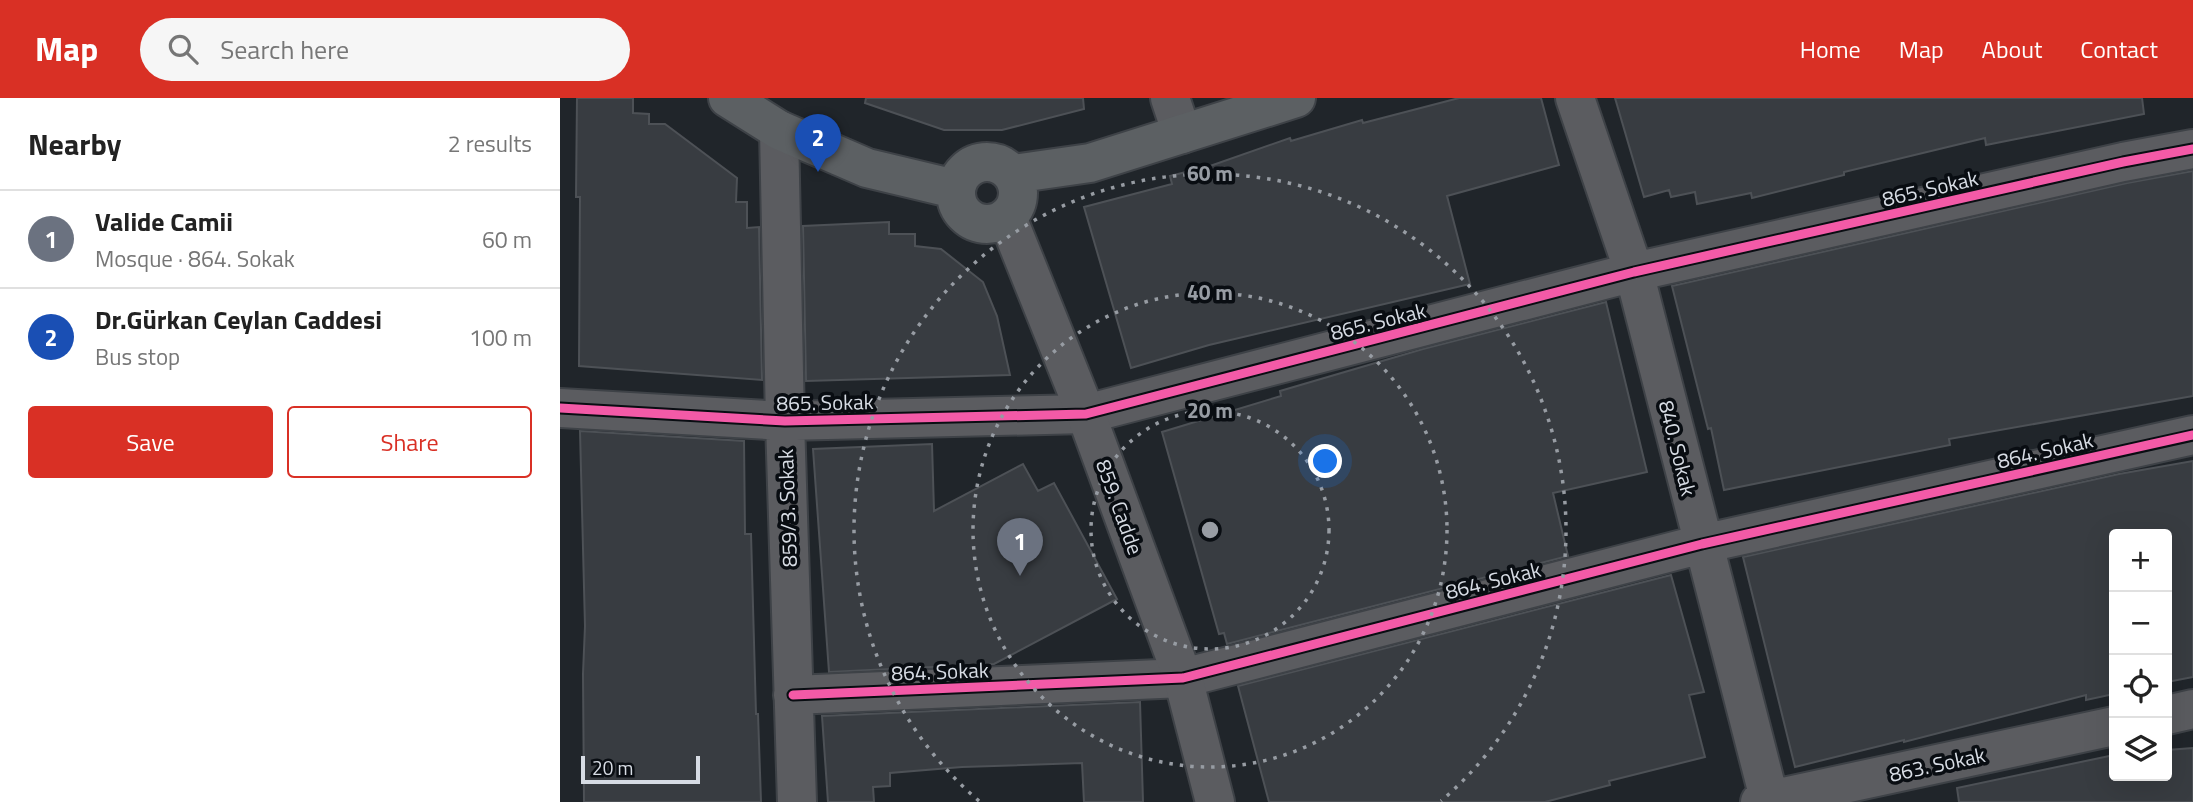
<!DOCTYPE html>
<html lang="en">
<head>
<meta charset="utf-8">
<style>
  body { margin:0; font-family:"Titillium Web",sans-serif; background:#f6f6f6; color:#222 }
  .controls { position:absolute; right:21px; bottom:21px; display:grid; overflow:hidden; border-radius:7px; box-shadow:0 7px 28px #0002 }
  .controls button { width:63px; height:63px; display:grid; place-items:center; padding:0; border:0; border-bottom:2px solid #e0e0e0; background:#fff; color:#222; font:35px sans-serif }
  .scale { position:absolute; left:21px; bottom:18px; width:119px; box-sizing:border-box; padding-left:7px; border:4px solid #d7dce4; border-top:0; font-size:19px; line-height:24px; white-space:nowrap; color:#d7dce4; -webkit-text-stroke:5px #090d12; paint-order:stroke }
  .you { position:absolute; left:766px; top:364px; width:24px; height:24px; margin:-18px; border:5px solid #fff; border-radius:50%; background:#1a73e8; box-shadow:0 0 0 10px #1a73e833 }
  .badge { display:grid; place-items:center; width:46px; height:46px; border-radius:50%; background:#d93025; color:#fff; font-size:23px; font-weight:700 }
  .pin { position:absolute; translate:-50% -58px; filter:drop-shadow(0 2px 4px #0008) }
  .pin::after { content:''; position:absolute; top:37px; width:24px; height:21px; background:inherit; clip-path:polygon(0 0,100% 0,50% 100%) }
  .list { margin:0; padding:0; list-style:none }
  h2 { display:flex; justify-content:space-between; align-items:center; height:91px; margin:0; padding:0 28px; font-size:30px }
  h2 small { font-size:23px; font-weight:400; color:#767676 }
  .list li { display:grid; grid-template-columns:46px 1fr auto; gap:21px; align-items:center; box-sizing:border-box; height:98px; padding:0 28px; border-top:2px solid #e0e0e0 }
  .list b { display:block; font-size:26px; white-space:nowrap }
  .list p { margin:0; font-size:23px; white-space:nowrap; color:#767676 }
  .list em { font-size:23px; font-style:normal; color:#767676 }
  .actions { display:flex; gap:14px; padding:21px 28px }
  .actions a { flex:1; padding:16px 0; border:2px solid #d93025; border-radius:7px; text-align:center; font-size:24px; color:#d93025 }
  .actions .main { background:#d93025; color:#fff }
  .icon { flex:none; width:38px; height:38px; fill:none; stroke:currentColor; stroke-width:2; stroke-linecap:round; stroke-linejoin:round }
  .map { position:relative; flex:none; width:1633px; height:704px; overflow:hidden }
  header { display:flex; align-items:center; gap:42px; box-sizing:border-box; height:98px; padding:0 35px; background:#d93025; color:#fff }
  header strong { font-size:33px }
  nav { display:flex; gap:38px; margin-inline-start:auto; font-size:24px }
  .search { width:490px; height:63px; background:#f6f6f6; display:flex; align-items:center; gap:18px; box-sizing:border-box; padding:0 24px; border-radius:38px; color:#767676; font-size:26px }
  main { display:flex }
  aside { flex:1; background:#fff }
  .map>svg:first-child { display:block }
  .building { fill:#383c41; stroke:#4d5156; stroke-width:2 }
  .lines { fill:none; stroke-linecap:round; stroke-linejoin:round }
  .minor-casing { stroke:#3e4247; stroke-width:42 }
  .tertiary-casing { stroke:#3e4247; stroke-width:42 }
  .secondary-casing { stroke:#3e4247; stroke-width:42 }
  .minor { stroke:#5b5c60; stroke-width:38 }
  .tertiary { stroke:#5b5c60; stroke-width:38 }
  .secondary { stroke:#5c6063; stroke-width:38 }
  .cycleway-casing { stroke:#090d12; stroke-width:13 }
  .cycleway { stroke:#f35aa7; stroke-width:9 }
  .ring { fill:none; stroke:#979ca3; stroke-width:3.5; stroke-dasharray:3.5 7 }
  .labels { text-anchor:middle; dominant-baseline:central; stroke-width:7; stroke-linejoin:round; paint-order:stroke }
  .street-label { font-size:21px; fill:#d7dce4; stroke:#090d12 }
  .centre { fill:#979ca3; stroke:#090d12; stroke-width:3.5 }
  .ring-label { font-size:21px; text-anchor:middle; font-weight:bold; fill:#979ca3; stroke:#090d12; stroke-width:7; stroke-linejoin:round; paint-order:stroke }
</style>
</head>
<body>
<header>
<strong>Map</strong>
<div class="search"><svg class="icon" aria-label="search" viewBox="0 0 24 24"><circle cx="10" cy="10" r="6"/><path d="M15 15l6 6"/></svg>Search here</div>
<nav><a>Home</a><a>Map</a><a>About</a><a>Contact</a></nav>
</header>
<main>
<aside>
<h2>Nearby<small>2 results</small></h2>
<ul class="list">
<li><span class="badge" style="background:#6b7280">1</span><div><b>Valide Camii</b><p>Mosque · 864. Sokak</p></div><em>60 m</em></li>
<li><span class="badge" style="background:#1a4fb4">2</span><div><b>Dr.Gürkan Ceylan Caddesi</b><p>Bus stop</p></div><em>100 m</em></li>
</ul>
<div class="actions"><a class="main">Save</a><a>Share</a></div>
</aside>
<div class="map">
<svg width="1633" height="704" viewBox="0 0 1633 704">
  <rect width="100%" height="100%" fill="#20252a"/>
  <path class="building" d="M17,0H73V15L89,16V26H105L177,80L176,104H187V130L199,129L202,282L19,268L20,99H16Z
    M306,0H523L524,11L442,32H384L305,5Z
    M899,0H981L999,67L887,98L910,186L649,247L571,270L524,109L612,86L610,78L650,68L730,40L731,43L802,22L803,25Z
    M1055,0H1582L1584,16L1426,47L1425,40L1284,74V77L1192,100L1191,95L1137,106L1135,94L1111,99L1109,92L1084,99Z
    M1633,73V298L1389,341L1390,347L1164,392L1151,330L1148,331L1112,188L1567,85Z
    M329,124V136H355V148L381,151L423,184L437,218L450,277L246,283L243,128Z
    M1046,204L1087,374L993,395L1008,458L667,546L664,535L659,536L602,334L721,298L720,293L863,251Z
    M20,333L184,343L185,436H191L196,616H198L201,704H24L23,576L25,528Z
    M372,346L374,413L463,366L478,393L494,385L557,501L434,566L269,574L253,351Z
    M1633,363V579L1607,584V436H1554V596L1526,602V597L1344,644V642L1235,669L1183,459L1559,376Z
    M1111,477L1144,594L1129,597L1145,659L1049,683L1050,687L985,704H709L678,588Z
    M580,604L583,704H524L522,665L402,669L330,675V688L313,689L314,704H268L262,618Z
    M1633,650V704H1399L1397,690L1554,657V678H1607V652Z"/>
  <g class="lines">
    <g class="minor-casing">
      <path id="minor" d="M610,0L622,36
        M1015,0L1074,174L1210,704
        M219,32L225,323L237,704
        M0,310L225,323L526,316L1074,174L1563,64L1633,51
        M233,597L623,580L1142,446L1633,337
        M1607,617L1633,611
        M1200,704L1554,628"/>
    </g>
    <g class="tertiary-casing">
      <path id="tertiary" d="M447,119L526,316L623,580L655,704"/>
    </g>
    <g class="secondary-casing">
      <path id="secondary" d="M168,0L219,32L307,70L395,91
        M396 95a31 31 0 1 1 62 0a31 31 0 1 1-62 0Z
        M453,76L530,65L736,0"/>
    </g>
    <use href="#minor" class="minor"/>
    <use href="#tertiary" class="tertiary"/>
    <use href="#secondary" class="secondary"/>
    <g class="cycleway-casing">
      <path id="cycleway" d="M0,310L225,323L526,316L1074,174L1563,64L1633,51
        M233,597L623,580L1142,446L1633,337"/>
    </g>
    <use href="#cycleway" class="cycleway"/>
  </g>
  <g class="ring">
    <circle cx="650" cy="432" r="119"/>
    <circle cx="650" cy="432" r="237"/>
    <path d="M419 703A356 356 0 1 1 881 703"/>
  </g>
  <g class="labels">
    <g class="street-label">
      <text transform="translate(1370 90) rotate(-13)">865. Sokak</text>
      <text transform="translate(818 223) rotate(-14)">865. Sokak</text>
      <text transform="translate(265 304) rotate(-1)">865. Sokak</text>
      <text transform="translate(1118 350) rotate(76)">840. Sokak</text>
      <text transform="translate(1485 352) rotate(-13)">864. Sokak</text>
      <text transform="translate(560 409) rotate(70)">859. Cadde</text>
      <text transform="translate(227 410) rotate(-92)">859/3. Sokak</text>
      <text transform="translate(933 482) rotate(-14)">864. Sokak</text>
      <text transform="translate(380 573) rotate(-2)">864. Sokak</text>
      <text transform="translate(1377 666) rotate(-12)">863. Sokak</text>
    </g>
  </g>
  <circle cx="650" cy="432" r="10" class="centre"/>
  <g class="ring-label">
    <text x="650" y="83">60 m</text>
    <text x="650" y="202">40 m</text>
    <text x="650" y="320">20 m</text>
  </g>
</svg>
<div class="controls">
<button>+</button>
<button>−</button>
<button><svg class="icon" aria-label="locate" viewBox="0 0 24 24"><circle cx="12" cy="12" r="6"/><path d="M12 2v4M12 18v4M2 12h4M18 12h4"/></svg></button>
<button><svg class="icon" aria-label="layers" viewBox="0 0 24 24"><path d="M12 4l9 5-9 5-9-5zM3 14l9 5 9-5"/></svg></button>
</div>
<div class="scale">20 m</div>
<div class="you"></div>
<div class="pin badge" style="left:460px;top:478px;background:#6b7280">1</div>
<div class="pin badge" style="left:258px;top:74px;background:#1a4fb4">2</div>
</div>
</main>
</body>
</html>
